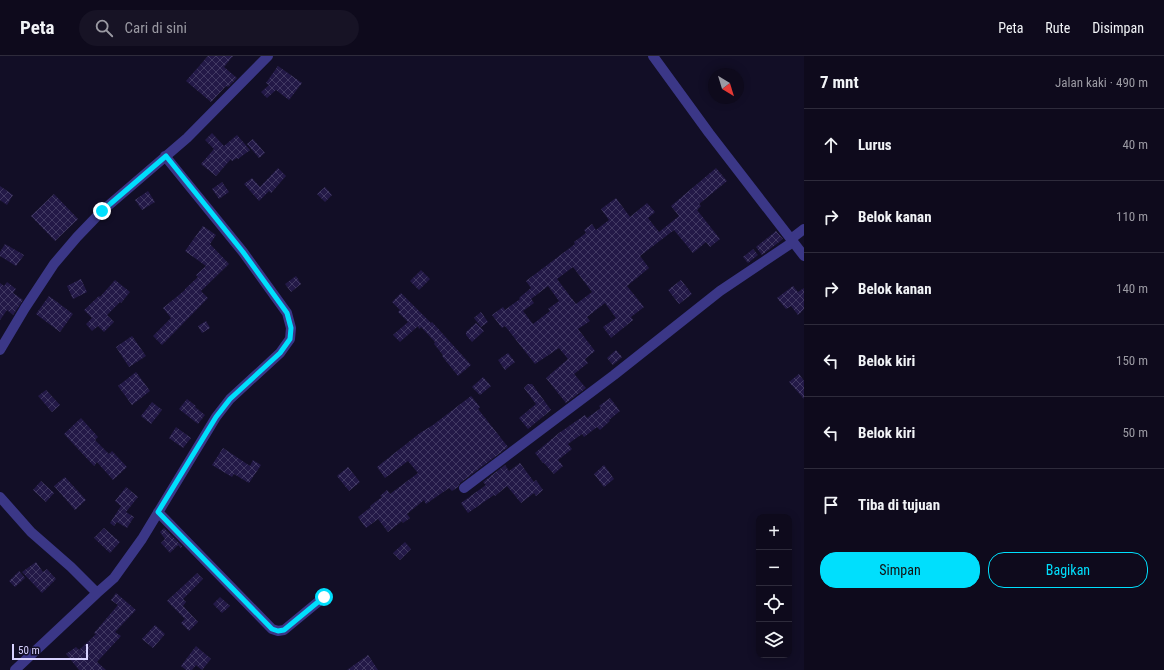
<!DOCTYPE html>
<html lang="id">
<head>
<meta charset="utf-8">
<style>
  body { margin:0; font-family:"Roboto Condensed",sans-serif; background:#171325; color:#f1f3f6 }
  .controls { position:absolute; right:12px; bottom:12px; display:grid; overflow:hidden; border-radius:8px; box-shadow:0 2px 10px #0003 }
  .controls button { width:36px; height:36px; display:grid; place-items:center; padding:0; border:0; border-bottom:1px solid #2e2b3b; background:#0e0a1c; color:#f1f3f6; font:20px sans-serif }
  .compass { position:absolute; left:708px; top:12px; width:36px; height:36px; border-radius:50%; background:#0e0a1c; box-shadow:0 2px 10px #0003; rotate:142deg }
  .scale { position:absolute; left:12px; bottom:10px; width:76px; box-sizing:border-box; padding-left:4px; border:2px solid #d8d2ff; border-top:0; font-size:11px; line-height:14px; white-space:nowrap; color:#d8d2ff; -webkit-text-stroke:3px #120e26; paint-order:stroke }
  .stop { position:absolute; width:12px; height:12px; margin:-9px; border:3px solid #00dffd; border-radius:50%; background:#fff }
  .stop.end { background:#00dffd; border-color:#fff; box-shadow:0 1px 4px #0008 }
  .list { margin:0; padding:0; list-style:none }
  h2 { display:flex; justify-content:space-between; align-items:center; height:52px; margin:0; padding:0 16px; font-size:17px }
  h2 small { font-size:13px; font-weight:400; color:#9b9aa3 }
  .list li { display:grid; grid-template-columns:26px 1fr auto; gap:12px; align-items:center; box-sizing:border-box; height:72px; padding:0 16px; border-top:1px solid #2e2b3b }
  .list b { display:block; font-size:15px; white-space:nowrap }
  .list em { font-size:13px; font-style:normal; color:#9b9aa3 }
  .actions { display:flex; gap:8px; padding:12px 16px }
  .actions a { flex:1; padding:9px 0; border:1px solid #00dffd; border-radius:16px; text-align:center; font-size:14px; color:#00dffd }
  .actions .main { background:#00dffd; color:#111 }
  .icon { flex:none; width:22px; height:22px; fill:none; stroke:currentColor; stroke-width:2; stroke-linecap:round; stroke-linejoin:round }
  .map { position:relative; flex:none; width:804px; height:614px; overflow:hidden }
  header { display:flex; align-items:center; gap:24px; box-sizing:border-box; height:56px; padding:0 20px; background:#0e0a1c; border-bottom:1px solid #2e2b3b }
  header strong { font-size:19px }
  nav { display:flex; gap:22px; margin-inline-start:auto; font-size:14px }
  .search { width:280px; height:36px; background:#171325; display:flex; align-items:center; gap:10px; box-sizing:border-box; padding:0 14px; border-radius:22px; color:#9b9aa3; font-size:15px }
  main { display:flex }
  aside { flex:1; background:#0e0a1c }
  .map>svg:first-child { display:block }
  .building { fill:url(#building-cross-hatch); fill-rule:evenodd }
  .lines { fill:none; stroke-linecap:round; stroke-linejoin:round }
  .minor { stroke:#3b3787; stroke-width:10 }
  .route { stroke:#00dffd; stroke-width:5 }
</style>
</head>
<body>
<header>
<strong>Peta</strong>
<div class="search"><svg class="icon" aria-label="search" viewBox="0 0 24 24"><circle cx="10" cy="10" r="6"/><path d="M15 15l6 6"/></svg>Cari di sini</div>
<nav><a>Peta</a><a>Rute</a><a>Disimpan</a></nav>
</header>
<main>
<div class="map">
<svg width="804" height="614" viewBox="0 0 804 614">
  <defs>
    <pattern id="building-cross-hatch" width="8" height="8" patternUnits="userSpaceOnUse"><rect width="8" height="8" fill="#231947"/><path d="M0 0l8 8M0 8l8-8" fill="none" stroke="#423a63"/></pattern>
  </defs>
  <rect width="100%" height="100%" fill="#120e26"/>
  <path class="building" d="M208,0H233L224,11L237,22L228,31L226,30L211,46L186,25Z
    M278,10L302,27L289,44L276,34L267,42L261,36L269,29L266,27Z
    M212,77L224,90L237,79L250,94L238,103L237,102L232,105L231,103L216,120L201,108L214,93L205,84Z
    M253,83L265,97L259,102L247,88Z
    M278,112L286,120L271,137L269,135L259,145L244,128L252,122L260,131Z
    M716,112L727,125L699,148L701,150L697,154L720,183L710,191L706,186L693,197L674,174L640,200L649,212L627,230L644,251L631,261L633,264L611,282L603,271L616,262L605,247L587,261L590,265L578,273L595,295L585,303L588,307L574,318L586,332L566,347L546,322L568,303L559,292L535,308L505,270L502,272L492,259L503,251L505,254L520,243L519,242L531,232L526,225L575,188L574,186L586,177L584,174L592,168L596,174L609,164L601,153L616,142L630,161L647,147L655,156L648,162L659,176L679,160L671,150ZM573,211L592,236L576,248L557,223ZM548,230L559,245L548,253L550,255L533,268L523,255L534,247L531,243Z
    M222,126L229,136L219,143L212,133Z
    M0,130L13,139L7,149L0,144Z
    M325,131L332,139L325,146L317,138Z
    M148,135L155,146L142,154L135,144Z
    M54,138L78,163L55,185L31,160Z
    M203,170L216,179L210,188L229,208L201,235L208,242L162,289L153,280L171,262L163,252L185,234V233L198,221L196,219L206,210L185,195Z
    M776,175L783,183L762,199L756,191Z
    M5,188L24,199L16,210L0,200V196Z
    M753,193L758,199L748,207L743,201Z
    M421,214L430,223L419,234L410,225Z
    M296,220L301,228L291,236L285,228Z
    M81,223L87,236L73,243L67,230Z
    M115,224L130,236L121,247L120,246L107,259L114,266L104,276L98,270L92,275L86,268L92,262L84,254L99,240L100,241Z
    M681,224L692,238L679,248L668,234Z
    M7,226L16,233L13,237L23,244L13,259L7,254L0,264V227L4,230Z
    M793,230L798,236L804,232V253L798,259L791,250L786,253L777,242Z
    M401,237L431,267L432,266L471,309L458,320L442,300L443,299L434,288L435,286L421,271L419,273L418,270L400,286L393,279L408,266L398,256L400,254L392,246Z
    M49,240L73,258L60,276L36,258Z
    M481,256L488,266L481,271L474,262Z
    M206,265L210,272L202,277L198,270Z
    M476,267L484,275L472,286L466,279V276Z
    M132,280L146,300L129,311L116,291Z
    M616,294L622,301L613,309L607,302Z
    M508,297L515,306L505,314L498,304Z
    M136,316L150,335L132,349L118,330Z
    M799,318L804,325V343L789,326Z
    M483,321L491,330L480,339L472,331Z
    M528,328H532L551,354L528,373L519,362L536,348L524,332Z
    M46,334L60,349L52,356L38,340Z
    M471,340L480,351L478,353L508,391L460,427L458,431L452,435L449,432L426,448L424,444L407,458L410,462L403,467L402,465L388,476L378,463L366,472L358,461L371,451L370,450L382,441L380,440L387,434L390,438L418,417L408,405L385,422L377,411L420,377L433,369Z
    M610,342L620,355L609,364L610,365L600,374L597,371L584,381L582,378L568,388L572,393L558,404L563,410L554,418L544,407H543L535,397L559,377L585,359L587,362L601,352L599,350Z
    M187,343L196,350L195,351L205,359L198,368L179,353Z
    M152,346L162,354L151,368L141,360Z
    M81,362L98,381L95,384L109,398L112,395L127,411L113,424L97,406L94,410L64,378Z
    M176,371L191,382L183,392L169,382Z
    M223,392L250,410L253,404L261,409L249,427L234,418L232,421L212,409Z
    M520,407L534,426L536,424L543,434L536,440L534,437L521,447L507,430L495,440L494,439L468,457L461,447L486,429L483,426L505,409L509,415Z
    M604,409L614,423L604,431L594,418Z
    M348,411L360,426L349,435L337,420Z
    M65,421L86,444L75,454L54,430Z
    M41,425L54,437L46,446L33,434Z
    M126,431L138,441L126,456L134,461L127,472L117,466L114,470L110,467L121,450L115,445Z
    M104,472L120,486L110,497L94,482Z
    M164,472L182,490L181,492L178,489L170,497L161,487L165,483L160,476Z
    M405,486L411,493L400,504L393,497Z
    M36,506L43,516L47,513L56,523L42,537L22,516Z
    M19,515L25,522L15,531L9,525Z
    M197,517L203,523L183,543L186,546L183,550L198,566L189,575L181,567L185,563L167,545Z
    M116,537L136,554L115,576L121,580L97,606L106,614H79L66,598L76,591L79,594L96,578L94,577L118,549L111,544Z
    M220,541L230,550L222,557L213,548Z
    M155,569L165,578L153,592L142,583Z
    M196,590L211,603L202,614L196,609L192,614H186L181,610Z
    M368,599L378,614H347Z"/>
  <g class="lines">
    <path class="minor" d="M653,0L709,77L804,200
      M791,183L804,173
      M0,294L25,252L54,208L77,181L102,155L187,82L268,0
      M464,432L614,319L720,235L793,186
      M0,441L31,476L71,511L97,537L15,614
      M158,456L272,573L278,575L284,574L324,541
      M97,537L114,522L142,483L216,361L230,343L280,297L290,283L291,272L287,257L243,196L165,100"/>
  </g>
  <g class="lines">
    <path class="route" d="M102,155L166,100L243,196L287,257L291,272L290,283L280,297L230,343L216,361L158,456L272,573L278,575L284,574L324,541"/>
  </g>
</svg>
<div class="controls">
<button>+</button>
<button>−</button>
<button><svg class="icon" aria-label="locate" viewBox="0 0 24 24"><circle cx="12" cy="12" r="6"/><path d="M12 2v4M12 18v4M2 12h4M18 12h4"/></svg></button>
<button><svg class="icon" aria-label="layers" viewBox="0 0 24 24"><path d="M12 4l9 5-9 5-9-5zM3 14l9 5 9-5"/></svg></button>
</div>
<svg class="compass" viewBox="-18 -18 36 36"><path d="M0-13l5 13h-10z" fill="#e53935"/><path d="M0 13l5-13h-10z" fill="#9b9aa3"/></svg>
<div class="scale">50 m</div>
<div class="stop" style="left:324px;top:541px"></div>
<div class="stop end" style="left:102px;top:155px"></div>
</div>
<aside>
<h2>7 mnt<small>Jalan kaki · 490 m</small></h2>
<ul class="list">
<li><svg class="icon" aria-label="ahead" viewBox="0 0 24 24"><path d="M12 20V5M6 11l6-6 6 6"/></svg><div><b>Lurus</b></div><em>40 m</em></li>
<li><svg class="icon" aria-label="right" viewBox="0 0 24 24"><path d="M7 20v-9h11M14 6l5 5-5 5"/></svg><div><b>Belok kanan</b></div><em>110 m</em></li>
<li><svg class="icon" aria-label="right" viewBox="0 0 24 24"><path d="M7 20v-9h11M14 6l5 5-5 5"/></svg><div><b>Belok kanan</b></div><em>140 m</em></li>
<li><svg class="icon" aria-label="left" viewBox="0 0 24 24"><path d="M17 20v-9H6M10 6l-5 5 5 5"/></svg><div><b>Belok kiri</b></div><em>150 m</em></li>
<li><svg class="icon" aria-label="left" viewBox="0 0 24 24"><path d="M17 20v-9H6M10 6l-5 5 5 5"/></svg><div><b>Belok kiri</b></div><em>50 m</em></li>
<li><svg class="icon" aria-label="arrive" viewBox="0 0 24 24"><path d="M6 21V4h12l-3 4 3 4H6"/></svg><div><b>Tiba di tujuan</b></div></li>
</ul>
<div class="actions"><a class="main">Simpan</a><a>Bagikan</a></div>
</aside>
</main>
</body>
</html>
